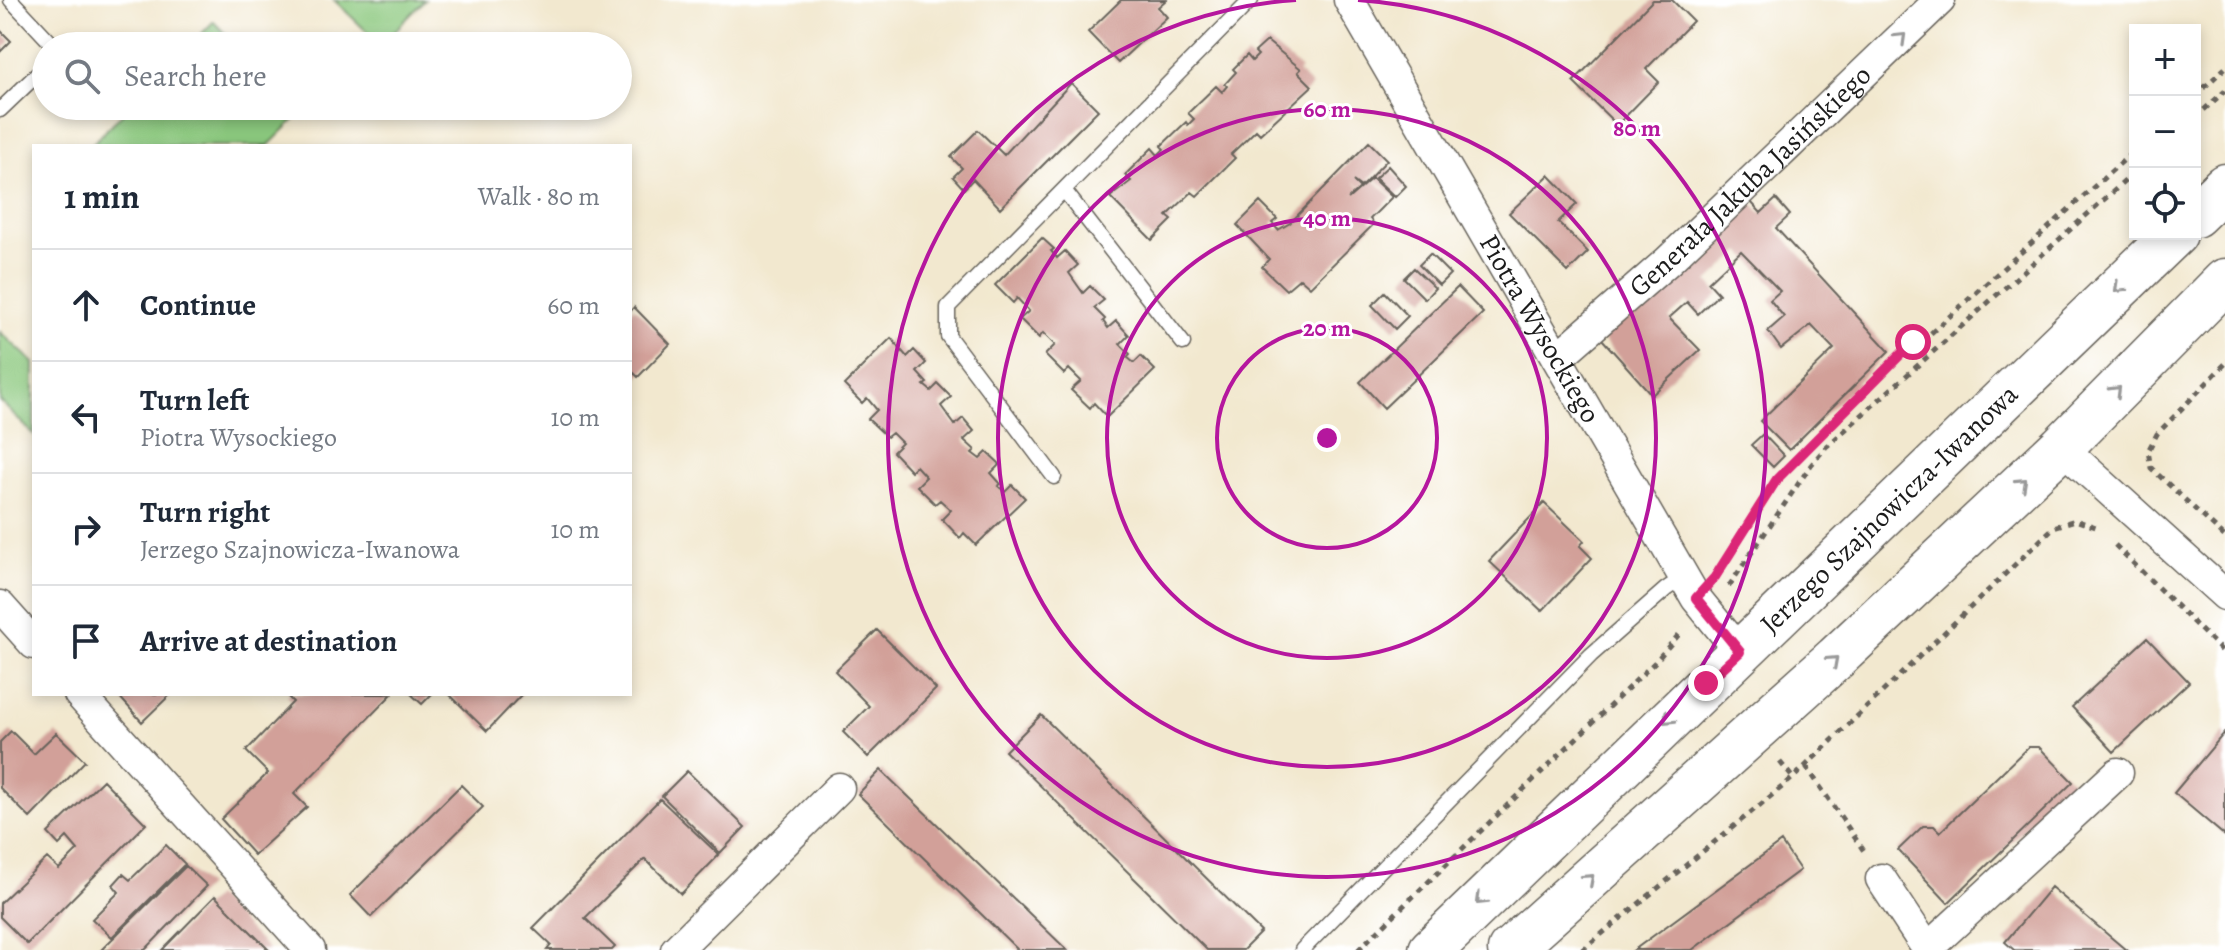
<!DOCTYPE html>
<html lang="en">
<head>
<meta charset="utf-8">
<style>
  body { margin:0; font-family:Alegreya,serif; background:#f2f2f3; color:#1f2937 }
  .controls { position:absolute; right:24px; top:24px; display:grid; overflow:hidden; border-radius:0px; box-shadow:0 4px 12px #0003 }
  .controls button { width:72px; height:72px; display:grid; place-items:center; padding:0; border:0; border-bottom:2px solid #e0e1e3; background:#fff; color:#1f2937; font:40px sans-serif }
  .stop { position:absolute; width:24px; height:24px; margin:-18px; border:6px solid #db2777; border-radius:50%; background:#fff }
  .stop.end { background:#db2777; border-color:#fff; box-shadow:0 2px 8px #0008 }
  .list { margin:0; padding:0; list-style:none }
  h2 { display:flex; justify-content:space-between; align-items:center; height:104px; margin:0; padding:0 32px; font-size:34px }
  h2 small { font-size:26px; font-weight:400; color:#747a83 }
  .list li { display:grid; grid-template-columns:52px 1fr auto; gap:24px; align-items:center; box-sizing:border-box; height:112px; padding:0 32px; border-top:2px solid #e0e1e3 }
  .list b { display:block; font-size:30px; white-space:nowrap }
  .list p { margin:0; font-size:26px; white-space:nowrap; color:#747a83 }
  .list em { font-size:26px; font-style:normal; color:#747a83 }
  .icon { flex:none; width:44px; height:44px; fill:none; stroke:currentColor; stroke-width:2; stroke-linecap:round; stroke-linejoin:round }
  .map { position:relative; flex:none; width:2225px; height:950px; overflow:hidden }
  .search { position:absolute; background:#fff; box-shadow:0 4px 12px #0003; left:32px; top:32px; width:600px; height:88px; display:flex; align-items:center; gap:20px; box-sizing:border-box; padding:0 28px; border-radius:44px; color:#747a83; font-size:30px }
  .panel { position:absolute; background:#fff; box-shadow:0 4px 12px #0003; left:32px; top:144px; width:600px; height:552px; border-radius:0px }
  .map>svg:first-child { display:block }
  .green { fill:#8ac77d; stroke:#53724c; stroke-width:2 }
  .building { fill:#d2a099 }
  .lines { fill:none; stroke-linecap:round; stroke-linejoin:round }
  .lane-casing { stroke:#67635b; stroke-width:17 }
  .street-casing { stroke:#67635b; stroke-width:33 }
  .primary-casing { stroke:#67635b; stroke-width:47 }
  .path { stroke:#67635b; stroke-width:5; stroke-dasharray:6 6; stroke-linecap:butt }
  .lane { stroke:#fff; stroke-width:14 }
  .street { stroke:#fff; stroke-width:30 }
  .primary { stroke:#fff; stroke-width:44 }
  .oneway { stroke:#999 }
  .route { stroke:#db2777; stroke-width:10 }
  .ring { fill:none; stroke:#b5179e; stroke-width:4 }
  .labels { text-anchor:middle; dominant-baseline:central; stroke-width:6; stroke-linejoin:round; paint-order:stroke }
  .street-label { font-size:28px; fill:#1c1c1c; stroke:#fff }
  .centre { fill:#b5179e; stroke:#fff; stroke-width:4 }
  .ring-label { font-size:24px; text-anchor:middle; font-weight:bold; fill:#b5179e; stroke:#fff; stroke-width:6; stroke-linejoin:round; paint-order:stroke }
</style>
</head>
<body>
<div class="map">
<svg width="2225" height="950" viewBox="0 0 2225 950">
  <rect width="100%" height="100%" fill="#fff"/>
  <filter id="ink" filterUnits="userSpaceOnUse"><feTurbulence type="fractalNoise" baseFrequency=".0125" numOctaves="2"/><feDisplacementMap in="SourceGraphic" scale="16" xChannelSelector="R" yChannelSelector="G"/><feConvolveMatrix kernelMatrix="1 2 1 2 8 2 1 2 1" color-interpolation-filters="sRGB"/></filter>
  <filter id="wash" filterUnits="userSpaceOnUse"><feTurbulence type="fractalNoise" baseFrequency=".006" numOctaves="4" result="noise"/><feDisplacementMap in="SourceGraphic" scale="32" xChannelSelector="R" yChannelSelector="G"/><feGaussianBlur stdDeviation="1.8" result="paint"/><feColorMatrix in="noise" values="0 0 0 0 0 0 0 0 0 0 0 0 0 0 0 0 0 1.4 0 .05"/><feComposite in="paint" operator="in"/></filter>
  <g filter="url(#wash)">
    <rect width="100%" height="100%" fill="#f2e8cf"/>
    <path class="green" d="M334,0H425L381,45Z
      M213,22H214L237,46H190Z
      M130,106H298L303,111L268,146H90Z
      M0,332L34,363V435L0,401Z"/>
    <g id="blocks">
      <path class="building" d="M1121,0H1166L1158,7L1167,17L1118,63L1088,32Z
        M1653,0H1672L1693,21L1646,69L1659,82L1617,125L1573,82Z
        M0,30L11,41L0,52Z
        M1267,41L1301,69L1298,72L1312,86L1260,134L1256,130L1231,154L1235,158L1197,196L1192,192L1167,216L1172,220L1152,240L1110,197L1131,181L1125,175L1152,148L1158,155L1164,149L1161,146L1186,122L1188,125L1194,119L1188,113L1216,86L1222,92L1227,86L1225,84L1236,72L1233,69L1247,55L1252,61L1258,55L1255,52Z
        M1071,83L1098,110L1000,208L973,179L964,189L953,177L962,168L951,157L978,130L1004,155Z
        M1369,142L1387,160L1361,187L1353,181L1360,188L1348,199L1372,178L1392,197L1370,219L1374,224L1310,287L1300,278L1286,290L1262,267L1269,259L1237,225L1260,202L1277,219L1272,223L1278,230L1290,223Z
        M1388,166L1406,186L1395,197L1375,178Z
        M1549,175L1577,204L1558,222L1588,252L1568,272L1509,213Z
        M1776,199L1790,215L1776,228L1889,351L1789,450L1760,421L1834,349L1811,325L1781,349L1768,331L1784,317L1770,300L1780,291L1741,251L1708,282L1719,294L1698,314L1687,302L1669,318L1700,350L1652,395L1602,339L1751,202L1761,213Z
        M1042,238L1054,249L1051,251L1057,258L1065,251L1078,265L1069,273L1083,293L1090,286L1104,300L1094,308L1105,319L1103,321L1108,328L1116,321L1129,335L1120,344L1130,354L1127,357L1134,363L1141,356L1155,370L1107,417L1094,403L1090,408L1071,390L1081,381L1069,369L1064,374L1045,355L1055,345L1043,333L1039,338L1020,319L1029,311L1017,298L1013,303L995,285Z
        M1430,254L1450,274L1439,285L1419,265Z
        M1414,268L1435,288L1425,299L1404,278Z
        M1458,287L1483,313L1384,408L1360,382Z
        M1385,292L1408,316L1395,329L1372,305Z
        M634,307L670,344L638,377L634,373L630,377V312Z
        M891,338L907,357L914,350L926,363L917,372L927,383L924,385L931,391L938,384L951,397L941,406L955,425L963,418L974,431L964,440L975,450L972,453L980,459L987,452L1000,464L991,473L1001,484L998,486L1005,492L1012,485L1025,498L976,545L964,533L960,538L942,519L951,510L940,500L935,504L917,486L926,477L916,466L911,471L893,452L902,443L892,433L887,437L868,419L877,410L867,398L862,403L844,385Z
        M1763,434L1784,456L1773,467L1751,445Z
        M1544,503L1584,541L1580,546L1592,558L1542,611L1489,561Z
        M877,630L936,689L868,757L843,732L869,706L835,671Z
        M2147,638L2189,682L2114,752L2072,707Z
        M117,694H171L142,722Z
        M289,694H392L294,794L307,807L254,855L221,819L268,773L246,751L293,702L287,696Z
        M411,694H432L422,704Z
        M449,694H522L487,731Z
        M1041,715L1261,932L1243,950H1207L1005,751Z
        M11,731L34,754L56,733L85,761L30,818L0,788V742Z
        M2225,732V836L2174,793Z
        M2028,747H2039L2073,782L1948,903L1898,850L1923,826H1934L1940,832Z
        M881,770L1067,950H1018L858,794Z
        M687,771L745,827L720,853L662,796Z
        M103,780L146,824L27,944L0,917V903L47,858L59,869L78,850L67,837L59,845L48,833Z
        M461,785L483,807L371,917L350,895Z
        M660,799L719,855L681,894L645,859L585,918L615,947L612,950H547L551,945L533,928Z
        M1781,842L1800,870L1692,950H1634Z
        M166,845L185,864L112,937L92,919L119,892L113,885L123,874L130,880Z
        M186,866L207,886L145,950H101Z
        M2051,887L2126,950H2014L2005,942Z
        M215,896L269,950H162Z"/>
    </g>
  </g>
  <g filter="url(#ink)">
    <use href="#blocks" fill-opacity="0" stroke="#67635b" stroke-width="2"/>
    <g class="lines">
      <g class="lane-casing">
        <path id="lane" d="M11,0L54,46
          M0,110L46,66
          M1064,190L1183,343
          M1054,477L948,336V307L1251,0
          M1302,950L1591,655L1666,589L1685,576"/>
      </g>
      <g class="street-casing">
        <g id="street">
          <path id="s1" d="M1349,0L1696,598L1740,652"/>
          <path id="s2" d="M1557,358L1668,261L1940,0"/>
          <path d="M2061,447L2225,595"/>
          <path d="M0,606L34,644"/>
          <path d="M79,694L310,950"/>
          <path d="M1881,879L1928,950"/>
          <path d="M1927,949L2118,773"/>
          <path d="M676,950L839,788"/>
        </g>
      </g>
      <g class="primary-casing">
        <g id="primary">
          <path d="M2195,215L2225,186"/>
          <path id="s3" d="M1431,950L2175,234"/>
          <path d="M1510,950L1836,658L2061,447L2225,281"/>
        </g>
      </g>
      <path class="path" d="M2195,96L2225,68
        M2195,118L2225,91
        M2225,364L2157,434L2148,451L2151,468L2225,537
        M2115,545L2225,654
        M1718,573L1777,479L1913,342L1930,334L2135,150
        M1729,586L1811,465L1826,447L2135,172
        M1780,762L1793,778
        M1806,766L1864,851
        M1358,950L1655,662L1682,631
        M1582,950L1793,778L2054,527L2075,520L2096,527"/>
      <use href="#lane" class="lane"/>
      <use href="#street" class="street"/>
      <use href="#primary" class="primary"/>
    </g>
    <defs><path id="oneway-chevron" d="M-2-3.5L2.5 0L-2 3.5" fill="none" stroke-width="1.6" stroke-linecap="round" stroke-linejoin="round" transform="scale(2)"/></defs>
    <g class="oneway">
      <use href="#oneway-chevron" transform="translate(1901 38) rotate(-44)"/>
      <use href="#oneway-chevron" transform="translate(2119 288) rotate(136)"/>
      <use href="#oneway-chevron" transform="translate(2116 391) rotate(-45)"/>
      <use href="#oneway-chevron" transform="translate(2022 483) rotate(-43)"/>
      <use href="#oneway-chevron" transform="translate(1833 661) rotate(-42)"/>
      <use href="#oneway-chevron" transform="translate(1668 719) rotate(136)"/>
      <use href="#oneway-chevron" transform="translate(1589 879) rotate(-42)"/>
      <use href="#oneway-chevron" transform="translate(1481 900) rotate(136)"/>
    </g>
  </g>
  <g class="lines" filter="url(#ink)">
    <path class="route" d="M1706,683L1740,652L1696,598L1715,577L1777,479L1913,342"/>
  </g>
  <g class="ring">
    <circle cx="1327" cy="438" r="110"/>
    <circle cx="1327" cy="438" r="220"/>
    <circle cx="1327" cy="438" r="329"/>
    <path d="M1358 0A439 439 0 1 1 1296 0"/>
  </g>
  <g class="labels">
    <g class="street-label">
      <text stroke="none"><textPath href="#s2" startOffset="262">Generała Jakuba Jasińskiego</textPath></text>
      <text stroke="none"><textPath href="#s1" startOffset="380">Piotra Wysockiego</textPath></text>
      <text stroke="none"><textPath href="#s3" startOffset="636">Jerzego Szajnowicza-Iwanowa</textPath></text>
    </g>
  </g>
  <circle cx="1327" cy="438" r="12" class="centre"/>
  <g class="ring-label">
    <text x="1327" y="117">60 m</text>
    <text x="1637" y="136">80 m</text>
    <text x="1327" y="226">40 m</text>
    <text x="1327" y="336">20 m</text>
  </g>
</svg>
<div class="controls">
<button>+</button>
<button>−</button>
<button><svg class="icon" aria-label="locate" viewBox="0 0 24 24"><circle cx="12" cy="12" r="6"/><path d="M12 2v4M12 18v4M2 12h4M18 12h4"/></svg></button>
</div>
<div class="stop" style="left:1913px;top:342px"></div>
<div class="stop end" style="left:1706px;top:683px"></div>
<div class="search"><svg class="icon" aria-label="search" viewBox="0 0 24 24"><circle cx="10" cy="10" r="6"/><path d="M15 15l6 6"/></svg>Search here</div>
<section class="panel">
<h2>1 min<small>Walk · 80 m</small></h2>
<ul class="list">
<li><svg class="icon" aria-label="ahead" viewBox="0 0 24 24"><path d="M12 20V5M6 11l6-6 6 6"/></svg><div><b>Continue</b></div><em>60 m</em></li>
<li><svg class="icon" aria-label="left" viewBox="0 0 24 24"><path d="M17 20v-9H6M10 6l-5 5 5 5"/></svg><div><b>Turn left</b><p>Piotra Wysockiego</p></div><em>10 m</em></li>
<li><svg class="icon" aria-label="right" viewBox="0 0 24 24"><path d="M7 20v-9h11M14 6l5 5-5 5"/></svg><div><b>Turn right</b><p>Jerzego Szajnowicza-Iwanowa</p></div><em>10 m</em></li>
<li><svg class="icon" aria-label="arrive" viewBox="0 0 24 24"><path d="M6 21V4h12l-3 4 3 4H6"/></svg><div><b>Arrive at destination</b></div></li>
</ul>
</section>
</div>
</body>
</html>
